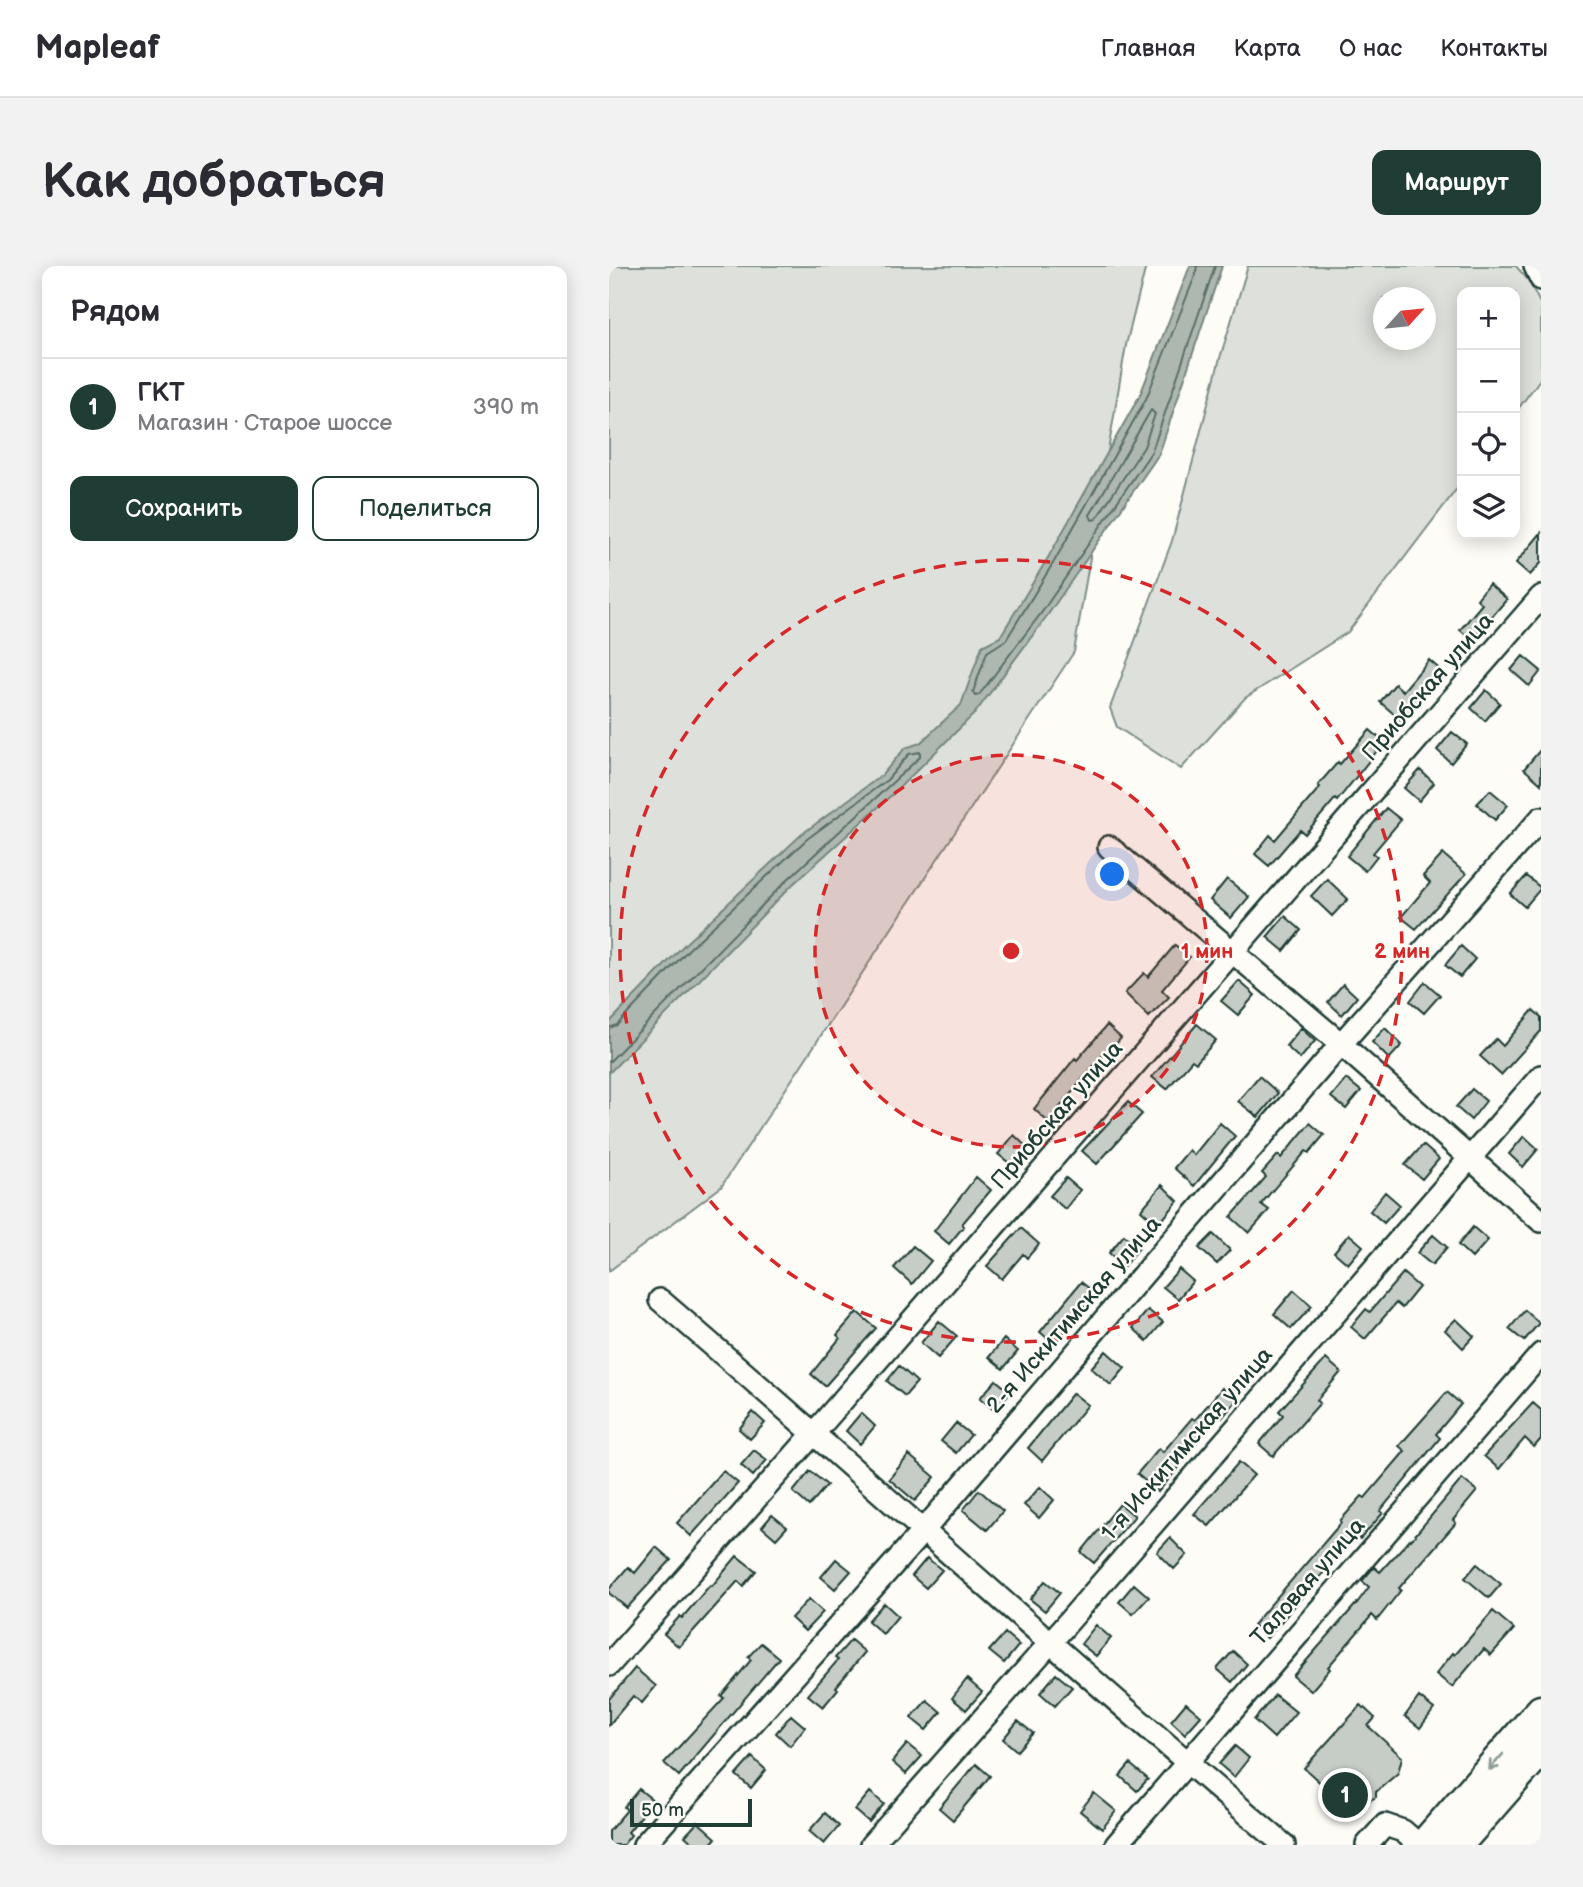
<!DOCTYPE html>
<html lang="ru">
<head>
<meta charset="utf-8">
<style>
  body { margin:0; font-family:"Balsamiq Sans",sans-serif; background:#f2f2f3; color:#2b2b33 }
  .controls { position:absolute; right:21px; top:21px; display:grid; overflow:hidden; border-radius:14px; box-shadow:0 4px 18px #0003 }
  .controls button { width:63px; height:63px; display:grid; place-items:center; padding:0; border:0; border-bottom:2px solid #e1e1e2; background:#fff; color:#2b2b33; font:35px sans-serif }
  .compass { position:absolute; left:764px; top:21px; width:63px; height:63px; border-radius:50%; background:#fff; box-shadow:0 4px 18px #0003; rotate:63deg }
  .scale { position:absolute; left:21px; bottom:18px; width:122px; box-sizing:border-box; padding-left:7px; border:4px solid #1f3d34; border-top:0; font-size:19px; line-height:24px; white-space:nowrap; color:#1f3d34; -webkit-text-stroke:5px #fdfcf7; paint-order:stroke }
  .you { position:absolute; left:504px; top:609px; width:24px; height:24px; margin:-18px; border:5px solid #fff; border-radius:50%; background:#1a73e8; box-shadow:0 0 0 10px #1a73e833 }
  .badge { display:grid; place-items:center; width:46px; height:46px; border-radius:50%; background:#1f3d34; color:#fff; font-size:23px; font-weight:700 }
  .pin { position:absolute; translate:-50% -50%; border:4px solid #fff; box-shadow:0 2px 7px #0006 }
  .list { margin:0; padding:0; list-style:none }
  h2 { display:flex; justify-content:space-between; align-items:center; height:91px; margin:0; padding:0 28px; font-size:30px }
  h2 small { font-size:23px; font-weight:400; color:#7c7c81 }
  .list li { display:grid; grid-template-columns:46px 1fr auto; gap:21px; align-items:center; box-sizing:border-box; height:98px; padding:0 28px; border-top:2px solid #e1e1e2 }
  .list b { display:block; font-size:26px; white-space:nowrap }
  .list p { margin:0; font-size:23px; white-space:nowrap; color:#7c7c81 }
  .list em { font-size:23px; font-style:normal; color:#7c7c81 }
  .actions { display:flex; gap:14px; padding:21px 28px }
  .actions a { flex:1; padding:16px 0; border:2px solid #1f3d34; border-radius:14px; text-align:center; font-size:24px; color:#1f3d34 }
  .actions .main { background:#1f3d34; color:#fff }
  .icon { flex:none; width:38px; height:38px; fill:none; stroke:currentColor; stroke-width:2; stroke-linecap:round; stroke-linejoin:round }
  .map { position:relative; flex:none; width:932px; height:1579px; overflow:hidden; border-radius:14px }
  header { display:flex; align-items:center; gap:42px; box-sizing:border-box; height:98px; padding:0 35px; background:#fff; border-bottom:2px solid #e1e1e2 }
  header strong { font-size:33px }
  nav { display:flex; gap:38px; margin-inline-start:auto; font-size:24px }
  .intro { display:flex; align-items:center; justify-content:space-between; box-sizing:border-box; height:168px; padding:0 42px }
  h1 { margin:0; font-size:49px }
  .button { padding:18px 32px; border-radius:14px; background:#1f3d34; color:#fff; font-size:24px; font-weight:700 }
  main { display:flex; gap:42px; padding:0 42px }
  aside { flex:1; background:#fff; border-radius:14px; box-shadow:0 4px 18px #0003 }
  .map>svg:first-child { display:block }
  .green { fill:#dde0db; stroke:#7e8e88; stroke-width:2; fill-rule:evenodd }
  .water { fill:#aeb8b1; stroke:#75877f; stroke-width:2 }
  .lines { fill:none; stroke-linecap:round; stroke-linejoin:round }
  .shore { stroke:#586e66; stroke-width:2 }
  .building { fill:#c6cdc7; stroke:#1f3d34; stroke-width:2 }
  .minor-casing { stroke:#1f3d34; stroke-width:26 }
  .highway-casing { stroke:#1f3d34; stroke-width:35 }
  .minor { stroke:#fdfcf7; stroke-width:21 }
  .highway { stroke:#fdfcf7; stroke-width:30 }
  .oneway { stroke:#8e9c96 }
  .ring { fill:none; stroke:#d62828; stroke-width:3.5; stroke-dasharray:12 9 }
  .labels { text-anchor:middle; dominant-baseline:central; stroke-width:5; stroke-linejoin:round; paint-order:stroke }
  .street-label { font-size:23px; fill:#1f3d34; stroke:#fdfcf7 }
  .centre { fill:#d62828; stroke:#fdfcf7; stroke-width:3.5 }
  .ring-label { font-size:21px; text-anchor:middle; font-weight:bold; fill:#d62828; stroke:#fdfcf7; stroke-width:5; stroke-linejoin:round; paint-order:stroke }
</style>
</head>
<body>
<header>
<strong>Mapleaf</strong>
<nav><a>Главная</a><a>Карта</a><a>О нас</a><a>Контакты</a></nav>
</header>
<div class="intro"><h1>Как добраться</h1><a class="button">Маршрут</a></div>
<main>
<aside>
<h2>Рядом<small></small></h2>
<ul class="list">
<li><span class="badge">1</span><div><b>ГКТ</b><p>Магазин · Старое шоссе</p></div><em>390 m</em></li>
</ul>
<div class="actions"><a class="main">Сохранить</a><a>Поделиться</a></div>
</aside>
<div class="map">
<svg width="932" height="1579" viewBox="0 0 932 1579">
  <rect width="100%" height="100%" fill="#fdfcf7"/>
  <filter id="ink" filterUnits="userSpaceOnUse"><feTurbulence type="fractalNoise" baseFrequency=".0143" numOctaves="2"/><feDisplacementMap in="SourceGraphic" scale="14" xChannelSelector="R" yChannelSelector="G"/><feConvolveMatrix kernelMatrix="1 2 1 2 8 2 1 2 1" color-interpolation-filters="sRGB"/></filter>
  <g filter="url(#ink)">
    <path class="green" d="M0,0H537L517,79L465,386L112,921L0,1005Z
      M639,0H907L920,15L932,39V112L906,147V26H853V216L739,366L636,432L572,503L508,461L501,442L563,275L611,92ZM774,32H816V74H774Z"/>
    <path class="water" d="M581,0H613L550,188L438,350L366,447L288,524L183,619L0,807V757L75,679L193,568L273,509L296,482L311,477L352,439L373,380L391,371L440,290L531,129Z"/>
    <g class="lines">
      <path class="shore" d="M588,0L586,10L537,133L446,294L397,374L378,386L364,426L366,430L370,429L433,346L543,185L606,0
        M542,144L546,148L535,181L487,253L483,254L481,249Z
        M0,762L8,759L80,683L198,573L278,514L300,488L311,486V491L178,614L0,796"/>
    </g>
    <path class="building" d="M932,267V297L921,309L907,297Z
      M880,318L898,333L863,374L851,364L873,338L868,333Z
      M914,390L932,405L920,420L902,404Z
      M820,394L835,407L793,455L771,436L786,418L794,425Z
      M877,424L891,437L876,455L862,442Z
      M761,464L775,476L728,535L726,533L696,568L691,564L660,600L646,588L661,569L666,574L711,521L709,519L729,496L731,498Z
      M843,466L858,478L842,497L828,484Z
      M932,483V518L915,503Z
      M811,504L825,517L810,535L795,522Z
      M881,524L899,539L886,554L868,538Z
      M777,542L792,554L764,587L768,590L756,605L738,590Z
      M834,588L857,608L807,663L792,651L821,617L814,610Z
      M917,610L932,622L916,641L901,628Z
      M618,613L640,631L622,652L601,634Z
      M718,613L739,633L723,650L702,630Z
      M676,650L692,664L675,685L658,671Z
      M566,679L581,691L553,724L560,731L540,751L516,727L535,707L539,711Z
      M852,680L866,693L851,711L836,699Z
      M630,715L646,729L629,749L612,735Z
      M816,716L831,729L815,747L801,735Z
      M734,718L748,731L733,749L719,736Z
      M924,744L932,751V765L892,809L871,790L887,773L894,780Z
      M588,758L607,774L587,797L583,794L558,823L543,811Z
      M498,759L512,772L497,790L494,788L439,856L425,843L466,792L468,794Z
      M692,762L706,775L691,793L677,780Z
      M776,762L793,779L780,793L763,776Z
      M650,810L669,827L649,851L629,835Z
      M737,813L752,825L737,843L722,831Z
      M863,823L877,835L862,854L847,841Z
      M519,836L533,848L488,898L473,885Z
      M611,857L626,870L585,920L565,902L580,884L585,889Z
      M701,857L715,869L700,887L697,885L652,938L660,944L640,967L622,951L657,911L653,907L669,889L672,892Z
      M405,869L419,882L404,900L389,888Z
      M915,870L929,883L914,901L900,888Z
      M814,879L830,893L813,913L796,899Z
      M367,911L382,924L353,958L355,960L340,978L325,965Z
      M457,912L471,924L456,943L441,930Z
      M553,919L569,935L549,959L532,944Z
      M776,926L791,939L775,957L761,945Z
      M864,961L879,974L863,992L849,979Z
      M412,962L430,978L418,992L414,988L393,1013L378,1000Z
      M604,968L621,984L608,998L590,982Z
      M740,968L754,980L739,998L725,986Z
      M515,969L530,982L515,1000L500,987Z
      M824,969L838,981L823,999L808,987Z
      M304,980L322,995L303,1018L285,1002Z
      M570,1003L584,1015L569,1033L554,1021Z
      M794,1007L810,1021L793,1042L787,1037L756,1073L742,1061L757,1043L761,1046Z
      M472,1016L487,1028L445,1078L431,1066Z
      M685,1024L703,1040L682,1063L665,1048Z
      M539,1044L554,1056L538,1075L524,1062Z
      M916,1044L930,1057L915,1075L900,1063Z
      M248,1046L267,1062L216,1120L202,1108L231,1072L228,1069Z
      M847,1053L865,1070L854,1082L836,1064Z
      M330,1055L348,1070L329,1092L312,1077Z
      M395,1073L409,1085L394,1103L380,1091Z
      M497,1085L516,1102L502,1119L482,1102Z
      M717,1093L732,1106L708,1134L711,1137L664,1190L650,1178L674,1149L670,1145Z
      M290,1100L308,1116L296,1130L278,1115Z
      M387,1114L401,1126L386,1145L371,1132Z
      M613,1122L628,1134L613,1152L610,1150L569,1198L571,1200L549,1226L528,1208L550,1182L554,1186L583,1152L586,1154Z
      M838,1126L852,1138L827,1168L831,1172L771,1245L774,1247L751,1273L747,1269L658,1372L644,1359L732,1257L731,1255L753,1230L756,1232L796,1185L790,1180Z
      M464,1127L479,1139L433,1195L419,1182Z
      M924,1137L932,1144V1173L925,1181L916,1172L890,1203L875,1190Z
      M144,1146L156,1157L141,1173L130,1163Z
      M252,1147L266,1160L251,1178L237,1165Z
      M347,1157L362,1169L347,1187L332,1175Z
      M145,1184L158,1194L144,1210L132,1199Z
      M300,1189L326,1211L306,1235L280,1213Z
      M630,1196L645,1209L600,1260L585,1248Z
      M114,1205L129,1217L82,1270L68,1257Z
      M201,1205L218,1219L200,1240L184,1226Z
      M853,1213L868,1225L844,1254L847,1257L790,1322L792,1324L768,1354L763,1349L719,1401L721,1403L702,1425L684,1410L748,1337L760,1321L753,1315L765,1301L771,1306L801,1273L802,1274Z
      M431,1221L445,1234L430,1252L415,1239Z
      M370,1224L394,1245L378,1264L354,1244Z
      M511,1238L526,1250L485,1297L472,1286Z
      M163,1249L178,1261L167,1273L153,1261Z
      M561,1272L578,1289L565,1303L548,1286Z
      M47,1281L62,1294L18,1342L0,1327V1323L19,1301L26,1307Z
      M128,1290L147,1305L134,1320L129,1315L70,1381L55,1368L71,1350L73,1352L101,1319L103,1320Z
      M318,1292L333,1304L317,1322L303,1310Z
      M227,1293L242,1305L226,1323L212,1311Z
      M868,1298L892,1318L880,1332L856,1312Z
      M436,1315L451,1327L436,1345L421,1333Z
      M525,1318L540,1331L524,1348L510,1336Z
      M200,1333L214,1346L196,1365L182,1352Z
      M275,1337L289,1350L274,1368L259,1355Z
      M884,1345L905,1363L882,1389L875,1383L843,1421L827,1408L844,1387L846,1389Z
      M487,1359L502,1372L487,1390L472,1378Z
      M396,1367L410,1379L395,1397L380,1385Z
      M242,1374L256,1386L227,1421L229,1423L214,1441L199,1429L229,1394L226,1392Z
      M152,1377L170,1392L70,1510L55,1497L115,1432L112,1430L142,1394L139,1391Z
      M624,1385L638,1398L623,1416L608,1403Z
      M26,1402L47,1420L33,1437L24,1430L0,1459V1433Z
      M447,1408L463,1421L446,1440L431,1427Z
      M358,1413L373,1426L357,1444L343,1432Z
      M666,1429L687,1446L665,1472L645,1454Z
      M810,1431L825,1443L811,1462L796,1450Z
      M318,1434L332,1446L317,1464L302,1452Z
      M577,1437L592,1450L576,1468L562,1455Z
      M752,1439L766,1452L759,1460L793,1491L789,1507L767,1526V1531L758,1536L747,1549L695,1502Z
      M182,1449L196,1461L181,1480L167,1467Z
      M409,1455L424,1467L408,1485L394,1473Z
      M298,1478L313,1490L297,1508L283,1496Z
      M626,1480L640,1492L625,1511L610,1498Z
      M143,1491L157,1504L142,1522L127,1509Z
      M367,1498L381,1510L344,1554L330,1542Z
      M521,1498L539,1513L528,1525L511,1510Z
      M30,1523L45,1535L19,1566L22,1569L14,1579H0V1565L18,1544L15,1541Z
      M261,1526L275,1538L260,1556L246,1544Z
      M485,1527L507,1545L493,1563L471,1545Z
      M216,1547L230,1560L215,1578L200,1565Z
      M89,1556L107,1572L101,1579H86L76,1570Z"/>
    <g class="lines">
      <g class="minor-casing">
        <path id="minor" d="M926,0L932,13
          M500,581L732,778L932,955
          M51,1034C261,1214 464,1401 675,1579
          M0,1399L206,1166L932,331
          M35,1579L314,1265L732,778L932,552
          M262,1579L441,1377L932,810
          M507,1579L932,1088
          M758,1579L776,1559L794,1565L810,1579"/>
      </g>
      <g class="highway-casing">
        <path id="highway" d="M815,1579L932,1445
          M848,1579L932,1483"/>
      </g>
      <use href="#minor" class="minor"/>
      <use href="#highway" class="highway"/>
    </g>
    <defs><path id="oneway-shaft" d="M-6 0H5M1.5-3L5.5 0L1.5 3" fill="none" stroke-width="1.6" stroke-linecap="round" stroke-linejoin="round" transform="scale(1.75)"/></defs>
    <use class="oneway" href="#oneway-shaft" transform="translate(887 1496) rotate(131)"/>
  </g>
  <circle cx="402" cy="685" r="196" fill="#d62828" fill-opacity=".12"/>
  <g class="ring">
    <circle cx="402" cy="685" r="196"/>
    <circle cx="402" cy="685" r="391"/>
  </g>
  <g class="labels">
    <g class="street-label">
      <text transform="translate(819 421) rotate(-49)">Приобская улица</text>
      <text transform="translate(448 849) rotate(-49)">Приобская улица</text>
      <text transform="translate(465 1049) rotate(-49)">2-я Искитимская улица</text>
      <text transform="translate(578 1178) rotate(-49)">1-я Искитимская улица</text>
      <text transform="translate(699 1316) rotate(-49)">Таловая улица</text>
    </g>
  </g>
  <circle cx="402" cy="685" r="10" class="centre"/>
  <g class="ring-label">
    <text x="598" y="692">1 мин</text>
    <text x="793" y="692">2 мин</text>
  </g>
</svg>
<div class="controls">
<button>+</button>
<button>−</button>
<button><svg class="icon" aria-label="locate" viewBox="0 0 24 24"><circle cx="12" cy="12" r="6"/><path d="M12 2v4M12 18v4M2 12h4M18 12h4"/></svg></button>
<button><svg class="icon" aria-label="layers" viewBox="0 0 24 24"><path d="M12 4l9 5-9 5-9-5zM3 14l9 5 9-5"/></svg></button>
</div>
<svg class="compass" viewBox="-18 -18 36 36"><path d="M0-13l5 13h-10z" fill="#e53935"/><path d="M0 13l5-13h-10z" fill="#7c7c81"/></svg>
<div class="scale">50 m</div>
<div class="you"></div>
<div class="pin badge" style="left:736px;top:1529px">1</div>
</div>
</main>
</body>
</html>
